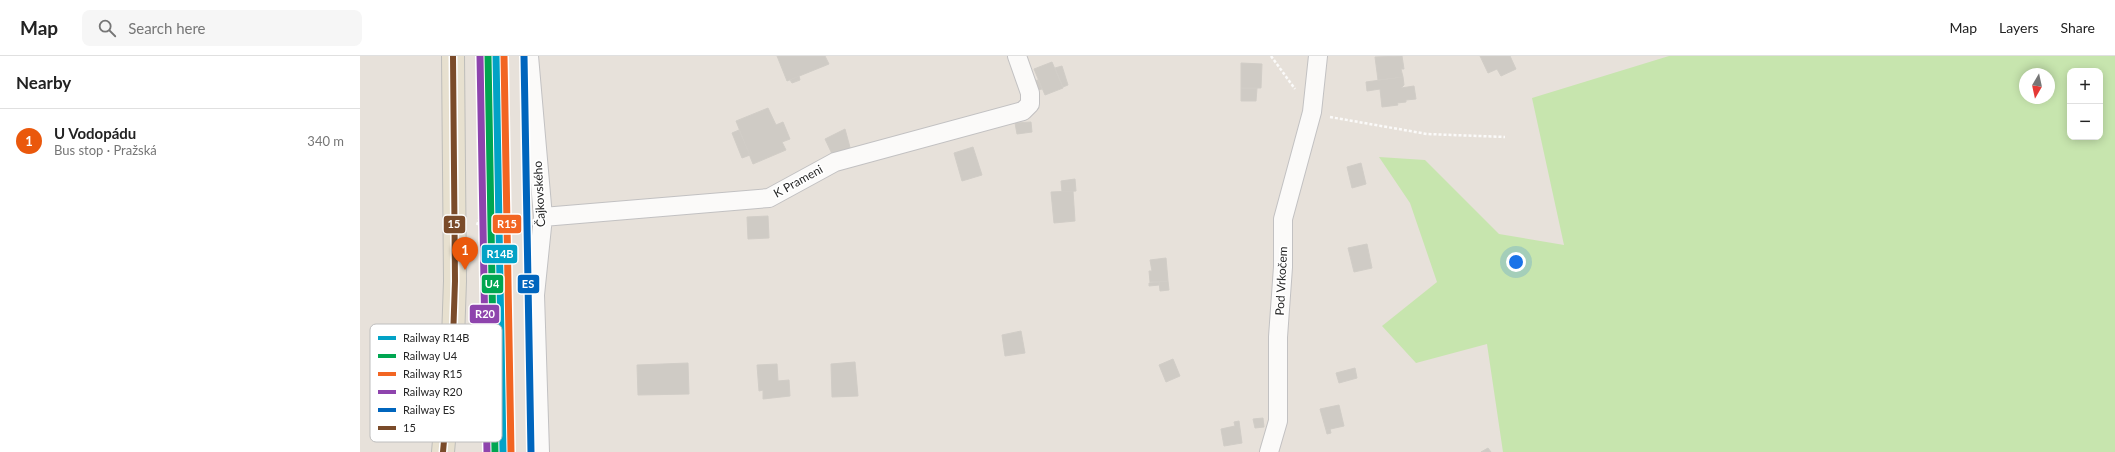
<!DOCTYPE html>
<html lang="en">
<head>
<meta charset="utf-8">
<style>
  body { margin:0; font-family:Lato,sans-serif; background:#f6f6f6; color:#222 }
  .controls { position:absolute; right:12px; top:12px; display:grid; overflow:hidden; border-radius:8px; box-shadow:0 2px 10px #0003 }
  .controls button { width:36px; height:36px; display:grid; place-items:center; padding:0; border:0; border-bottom:1px solid #e0e0e0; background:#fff; color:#222; font:20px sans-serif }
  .compass { position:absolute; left:1659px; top:12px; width:36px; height:36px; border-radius:50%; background:#fff; box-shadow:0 2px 10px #0003; rotate:189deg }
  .you { position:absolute; left:1156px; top:206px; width:14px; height:14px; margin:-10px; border:3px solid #fff; border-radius:50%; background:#1a73e8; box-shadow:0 0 0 6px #1a73e833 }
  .badge { display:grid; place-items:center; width:26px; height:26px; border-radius:50%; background:#ea580c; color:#fff; font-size:13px; font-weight:700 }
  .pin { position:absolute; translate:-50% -33px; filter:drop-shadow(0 1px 2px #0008) }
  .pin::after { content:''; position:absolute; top:21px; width:14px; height:12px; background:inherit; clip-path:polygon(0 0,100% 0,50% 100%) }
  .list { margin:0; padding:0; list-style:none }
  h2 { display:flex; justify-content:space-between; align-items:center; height:52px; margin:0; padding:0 16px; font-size:17px }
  h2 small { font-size:13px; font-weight:400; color:#767676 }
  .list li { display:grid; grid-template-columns:26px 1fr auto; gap:12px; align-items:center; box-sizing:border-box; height:64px; padding:0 16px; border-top:1px solid #e0e0e0 }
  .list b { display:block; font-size:15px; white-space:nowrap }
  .list p { margin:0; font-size:13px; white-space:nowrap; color:#767676 }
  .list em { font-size:13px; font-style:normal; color:#767676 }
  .icon { flex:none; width:22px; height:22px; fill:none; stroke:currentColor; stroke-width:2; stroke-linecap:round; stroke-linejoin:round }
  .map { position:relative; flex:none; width:1755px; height:396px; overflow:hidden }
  header { display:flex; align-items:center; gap:24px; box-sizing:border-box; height:56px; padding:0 20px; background:#fff; border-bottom:1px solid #e0e0e0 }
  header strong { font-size:19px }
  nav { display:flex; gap:22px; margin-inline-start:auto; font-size:14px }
  .search { width:280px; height:36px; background:#f6f6f6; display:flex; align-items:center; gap:10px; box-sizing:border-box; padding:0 14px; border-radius:8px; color:#767676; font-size:15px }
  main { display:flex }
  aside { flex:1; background:#fff }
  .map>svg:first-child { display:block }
  .green { fill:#c7e5ae; fill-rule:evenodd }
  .building { fill:#cfcbc5; stroke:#d1cdc7 }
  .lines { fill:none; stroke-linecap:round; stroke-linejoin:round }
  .minor-casing { stroke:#c2c1c2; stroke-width:20 }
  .primary-casing { stroke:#bebdba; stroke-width:24 }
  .path { stroke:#fbfaf9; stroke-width:2.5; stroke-dasharray:3 2; stroke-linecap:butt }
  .minor { stroke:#fbfaf9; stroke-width:18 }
  .primary { stroke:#e7e0cf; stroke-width:22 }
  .bus-1-casing { stroke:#fff; stroke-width:9 }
  .bus-1 { stroke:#7a4b2a; stroke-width:6 }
  .rail-1-casing { stroke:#fff; stroke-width:10 }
  .rail-2-casing { stroke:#fff; stroke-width:10 }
  .rail-3-casing { stroke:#fff; stroke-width:10 }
  .rail-4-casing { stroke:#fff; stroke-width:10 }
  .rail-5-casing { stroke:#fff; stroke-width:10 }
  .rail-1 { stroke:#02a2c6; stroke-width:7 }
  .rail-2 { stroke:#00a651; stroke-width:7 }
  .rail-3 { stroke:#f26522; stroke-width:7 }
  .rail-4 { stroke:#8e44ad; stroke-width:7 }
  .rail-5 { stroke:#0065bd; stroke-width:7 }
  .labels { text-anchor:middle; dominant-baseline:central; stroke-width:3.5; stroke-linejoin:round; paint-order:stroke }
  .street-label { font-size:12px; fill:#262626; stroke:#fff }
  .key { fill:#fff; stroke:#bebebe; stroke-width:1 }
  .key-label { font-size:11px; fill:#262626 }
  .line-badge { stroke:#fff; stroke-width:1.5 }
  .badge-label { font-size:11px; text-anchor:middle; font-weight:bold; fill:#fff }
</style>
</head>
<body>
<header>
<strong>Map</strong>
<div class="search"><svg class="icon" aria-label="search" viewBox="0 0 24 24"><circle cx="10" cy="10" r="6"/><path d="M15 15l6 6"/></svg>Search here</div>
<nav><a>Map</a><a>Layers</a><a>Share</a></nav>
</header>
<main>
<aside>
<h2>Nearby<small></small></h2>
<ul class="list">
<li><span class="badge">1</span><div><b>U Vodopádu</b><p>Bus stop · Pražská</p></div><em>340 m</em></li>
</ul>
</aside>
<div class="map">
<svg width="1755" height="396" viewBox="0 0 1755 396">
  <rect width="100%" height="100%" fill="#e7e1da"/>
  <path class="green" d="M1309,0H1755V396H1143L1127,288L1056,307L1022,270L1077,226L1050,147L1019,101L1065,104L1139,178L1204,189L1172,42ZM1710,15H1740V81H1710ZM1665,18H1689V42H1665Z"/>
  <path class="building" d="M417,0H465L469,8L427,25Z
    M1042,0L1044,13H1041L1043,21L1018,24L1015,1Z
    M1120,0H1150L1156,13L1141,20L1137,13L1128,17Z
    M692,6L703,32L685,39L674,13Z
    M881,7L902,8L901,32H881Z
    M702,10L708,29L703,31L695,12Z
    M439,20L440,24L432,27L430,24Z
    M1043,21L1044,29L1041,32L1054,30L1056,43L1046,44V46L1037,47L1038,49L1022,51L1020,33L1007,35L1006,26Z
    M678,24L682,33L678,34L674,25Z
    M881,32H897L896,45H881Z
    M408,52L416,69L423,66L430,83L422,86L426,94L393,108L376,65Z
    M671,66L672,76L657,78L655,67Z
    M485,73L491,95L473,100L465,83Z
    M379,74L390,99L382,102L372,77Z
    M613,91L622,119L602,125L594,97Z
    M1001,107L1006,128L992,132L987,111Z
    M715,123L716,135L702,136L701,125Z
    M713,135L715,165L694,167L691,136Z
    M408,160L409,182L388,183L387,161Z
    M1007,188L1012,212L994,216L988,192Z
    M806,202L808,225L790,226L789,215H792L790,204Z
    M808,225L809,234L800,235L799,226Z
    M799,226V229L789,230V227Z
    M661,275L665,297L645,300L642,279Z
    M813,303L820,320L806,326L799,309Z
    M495,306L498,340L472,341L471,308Z
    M328,307L329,338L278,339L277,309Z
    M417,308L418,325L429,324L430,340L403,343V334L399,335L397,309Z
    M995,312L997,322L979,327L976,317Z
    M979,349L984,370L966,374L960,353Z
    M903,362L904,371L895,372L893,363Z
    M879,365L882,387L864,390L861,373L875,370L874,366Z
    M970,373L971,377L967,378L966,374Z
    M1128,392L1131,396H1121Z"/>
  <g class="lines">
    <g class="minor-casing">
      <path id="minor" d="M169,0L183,161L175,239L180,396
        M183,161L409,142L475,106L663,55L670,48V37L657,0
        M909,396L918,365V281L923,211V163L952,56L958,0"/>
    </g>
    <g class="primary-casing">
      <path id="primary" d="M83,396L93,283L95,225L93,0"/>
    </g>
    <path class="path" d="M911,0L935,33
      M970,61L1067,78L1145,81
      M117,169L120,161H165"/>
    <use href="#minor" class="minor"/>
    <use href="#primary" class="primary"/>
    <g class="bus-1-casing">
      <path id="bus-1" d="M83,396L93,283L95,225L93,0"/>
    </g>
    <use href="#bus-1" class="bus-1"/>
    <g class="rail-1-casing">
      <path id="rail-1" d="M136,0L143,396"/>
    </g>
    <g class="rail-2-casing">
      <path id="rail-2" d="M128,0L135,396"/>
    </g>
    <g class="rail-3-casing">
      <path id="rail-3" d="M144,0L151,396"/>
    </g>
    <g class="rail-4-casing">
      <path id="rail-4" d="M120,0L127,396"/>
    </g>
    <g class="rail-5-casing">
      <path id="rail-5" d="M164,0L171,396"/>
    </g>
    <use href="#rail-1" class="rail-1"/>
    <use href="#rail-2" class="rail-2"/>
    <use href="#rail-3" class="rail-3"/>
    <use href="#rail-4" class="rail-4"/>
    <use href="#rail-5" class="rail-5"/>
  </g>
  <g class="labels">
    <g class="street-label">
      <text transform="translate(438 125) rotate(-29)">K Prameni</text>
      <text transform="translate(179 138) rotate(-93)">Čajkovského</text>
      <text transform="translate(921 225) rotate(-87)">Pod Vrkočem</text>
    </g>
  </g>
  <rect x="10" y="268" width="132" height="118" rx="6" class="key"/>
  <rect x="18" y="280" width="18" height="4" fill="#02a2c6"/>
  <rect x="18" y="298" width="18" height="4" fill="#00a651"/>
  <rect x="18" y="316" width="18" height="4" fill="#f26522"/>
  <rect x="18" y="334" width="18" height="4" fill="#8e44ad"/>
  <rect x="18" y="352" width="18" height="4" fill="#0065bd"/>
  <rect x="18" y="370" width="18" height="4" fill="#7a4b2a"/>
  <g class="key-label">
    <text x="43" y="286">Railway R14B</text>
    <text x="43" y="304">Railway U4</text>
    <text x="43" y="322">Railway R15</text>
    <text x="43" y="340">Railway R20</text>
    <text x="43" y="358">Railway ES</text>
    <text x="43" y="376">15</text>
  </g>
  <g class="line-badge">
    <rect x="132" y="158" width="30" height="20" rx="4" fill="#f26522"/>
    <rect x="83" y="159" width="23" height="19" rx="4" fill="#7a4b2a"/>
    <rect x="121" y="188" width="37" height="20" rx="4" fill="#02a2c6"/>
    <rect x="121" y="218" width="23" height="20" rx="4" fill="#00a651"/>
    <rect x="157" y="218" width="23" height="20" rx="4" fill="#0065bd"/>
    <rect x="109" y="248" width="31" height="20" rx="4" fill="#8e44ad"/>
  </g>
  <g class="badge-label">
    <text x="147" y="172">R15</text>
    <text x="94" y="172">15</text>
    <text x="140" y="202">R14B</text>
    <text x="132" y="232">U4</text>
    <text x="168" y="232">ES</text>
    <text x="125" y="262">R20</text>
  </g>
</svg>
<div class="controls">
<button>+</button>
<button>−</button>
</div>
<svg class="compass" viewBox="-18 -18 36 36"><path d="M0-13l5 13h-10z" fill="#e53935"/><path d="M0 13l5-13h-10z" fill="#767676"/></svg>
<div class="you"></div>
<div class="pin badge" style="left:105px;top:214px">1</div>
</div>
</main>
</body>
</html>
